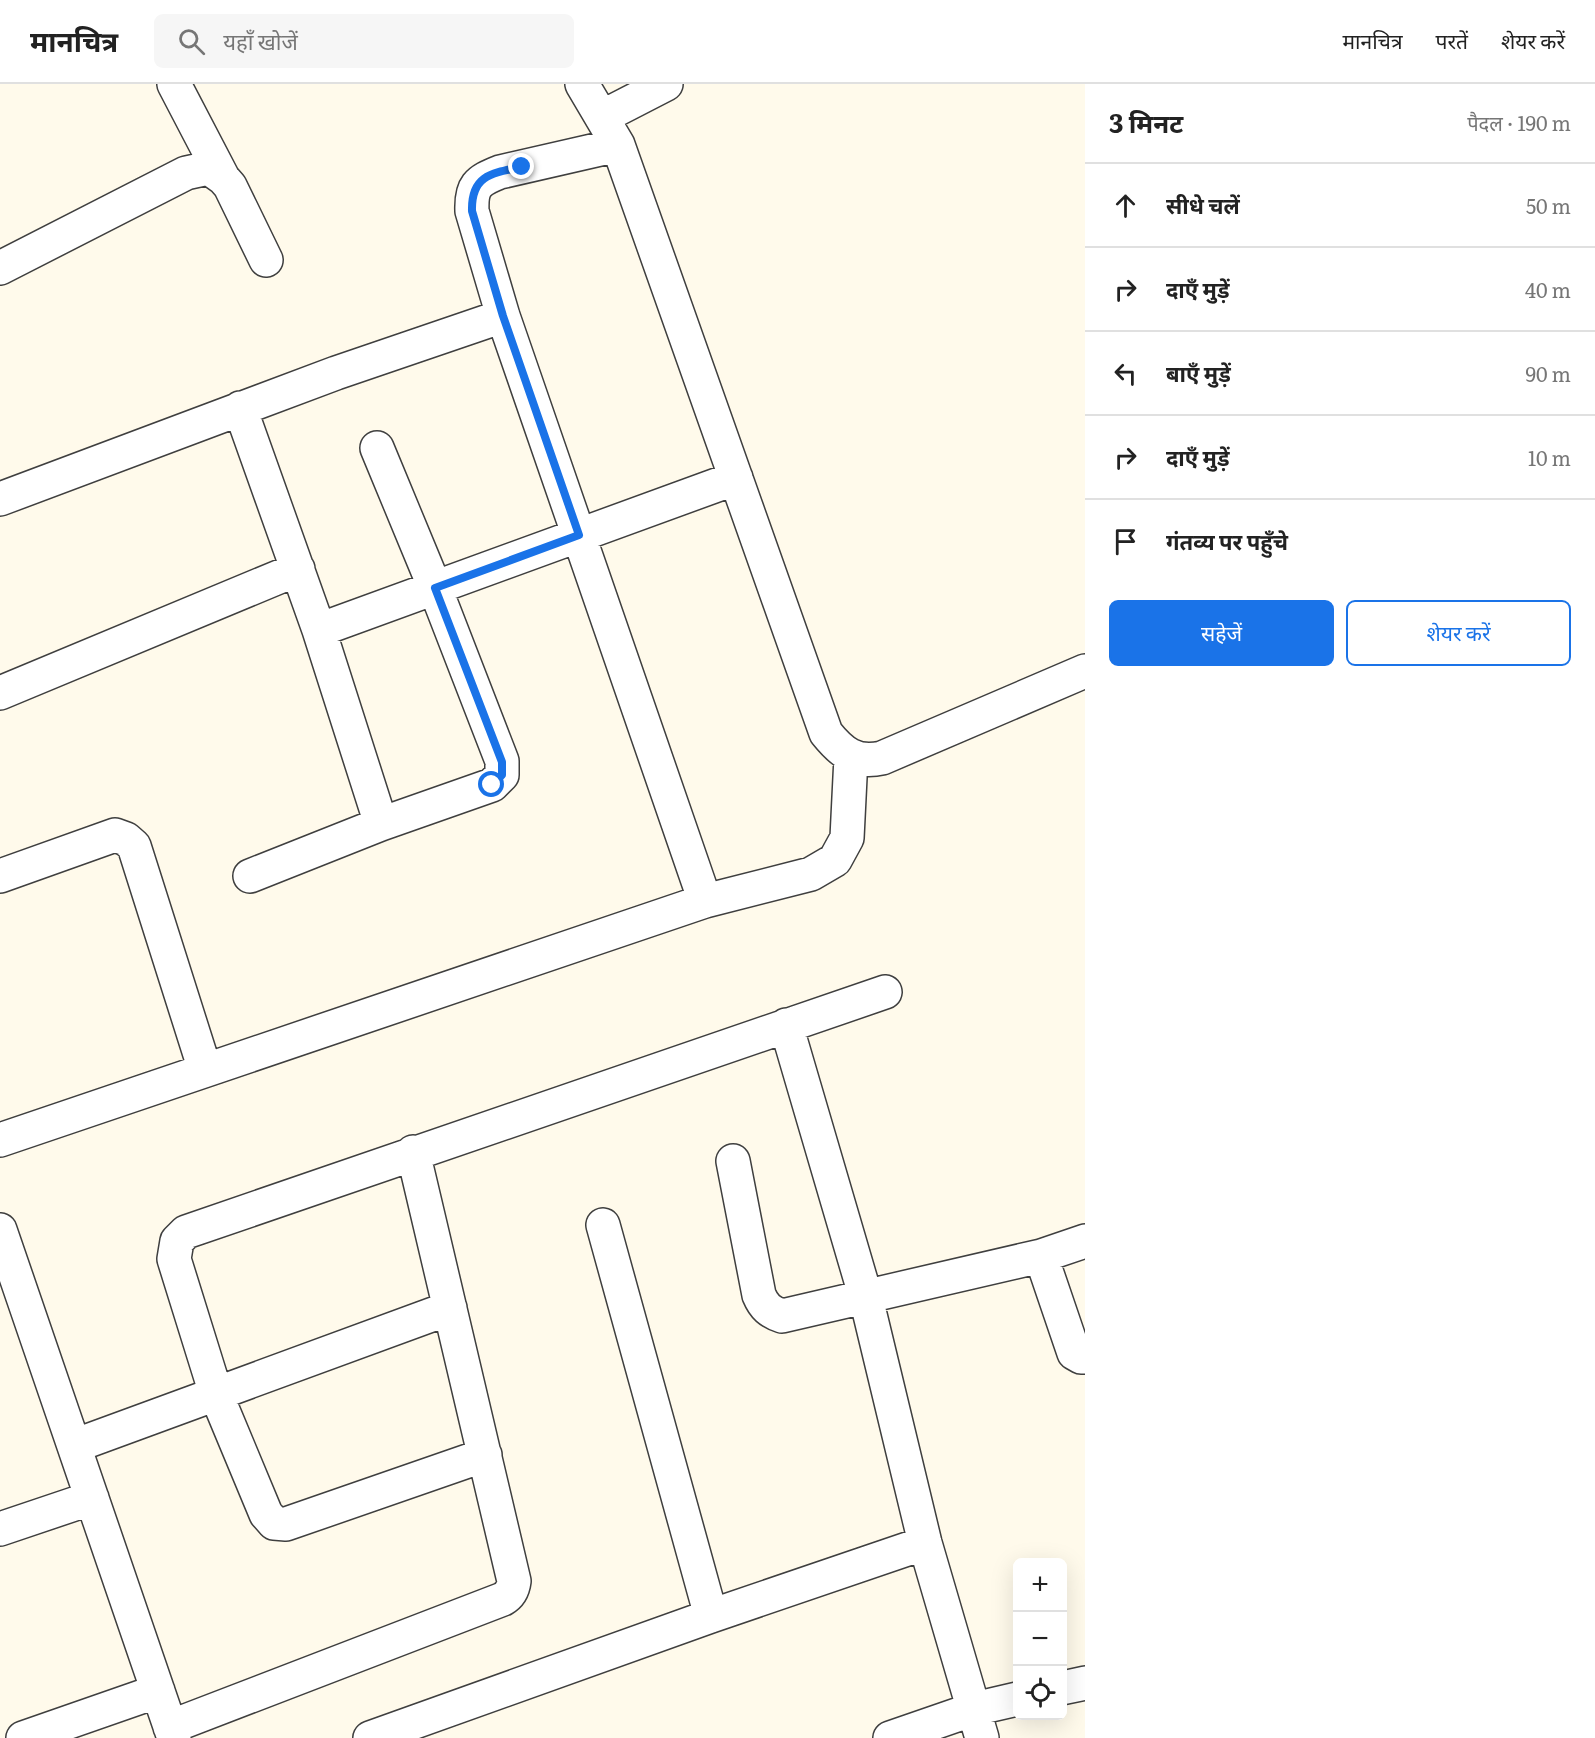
<!DOCTYPE html>
<html lang="hi">
<head>
<meta charset="utf-8">
<style>
  body { margin:0; font-family:Literata,"Noto Sans Devanagari",serif; background:#f6f6f6; color:#222 }
  .controls { position:absolute; right:18px; bottom:18px; display:grid; overflow:hidden; border-radius:9px; box-shadow:0 6px 24px #0002 }
  .controls button { width:54px; height:54px; display:grid; place-items:center; padding:0; border:0; border-bottom:2px solid #e0e0e0; background:#fff; color:#222; font:30px sans-serif }
  .stop { position:absolute; width:18px; height:18px; margin:-14px; border:4px solid #1a73e8; border-radius:50%; background:#fff }
  .stop.end { background:#1a73e8; border-color:#fff; box-shadow:0 2px 6px #0008 }
  .list { margin:0; padding:0; list-style:none }
  h2 { display:flex; justify-content:space-between; align-items:center; height:78px; margin:0; padding:0 24px; font-size:26px }
  h2 small { font-size:20px; font-weight:400; color:#767676 }
  .list li { display:grid; grid-template-columns:39px 1fr auto; gap:18px; align-items:center; box-sizing:border-box; height:84px; padding:0 24px; border-top:2px solid #e0e0e0 }
  .list b { display:block; font-size:22px; white-space:nowrap }
  .list em { font-size:20px; font-style:normal; color:#767676 }
  .actions { display:flex; gap:12px; padding:18px 24px }
  .actions a { flex:1; padding:14px 0; border:2px solid #1a73e8; border-radius:9px; text-align:center; font-size:21px; color:#1a73e8 }
  .actions .main { background:#1a73e8; color:#fff }
  .icon { flex:none; width:33px; height:33px; fill:none; stroke:currentColor; stroke-width:2; stroke-linecap:round; stroke-linejoin:round }
  .map { position:relative; flex:none; width:1085px; height:1654px; overflow:hidden }
  header { display:flex; align-items:center; gap:36px; box-sizing:border-box; height:84px; padding:0 30px; background:#fff; border-bottom:2px solid #e0e0e0 }
  header strong { font-size:28px }
  nav { display:flex; gap:33px; margin-inline-start:auto; font-size:21px }
  .search { width:420px; height:54px; background:#f6f6f6; display:flex; align-items:center; gap:15px; box-sizing:border-box; padding:0 21px; border-radius:9px; color:#767676; font-size:22px }
  main { display:flex }
  aside { flex:1; background:#fff }
  .map>svg:first-child { display:block }
  .lines { fill:none; stroke-linecap:round; stroke-linejoin:round }
  .minor-casing { stroke:#3f3f3f; stroke-width:36 }
  .minor { stroke:#fff; stroke-width:33 }
  .route { stroke:#1a73e8; stroke-width:8 }
</style>
</head>
<body>
<header>
<strong>मानचित्र</strong>
<div class="search"><svg class="icon" aria-label="search" viewBox="0 0 24 24"><circle cx="10" cy="10" r="6"/><path d="M15 15l6 6"/></svg>यहाँ खोजें</div>
<nav><a>मानचित्र</a><a>परतें</a><a>शेयर करें</a></nav>
</header>
<main>
<div class="map">
<svg width="1085" height="1654" viewBox="0 0 1085 1654">
  <rect width="100%" height="100%" fill="#fffaeb"/>
  <g class="lines">
    <g class="minor-casing">
      <path id="minor" d="M174,0L223,94
        M582,0L618,61L826,649C842,669 856,680 882,674L1085,587
        M602,33L666,0
        M618,61L500,88C477,97 471,102 472,127L503,232L705,817
        M0,184L186,89L209,84L223,94L230,102L266,176
        M240,324L319,546L381,740
        M0,415L336,289L503,232
        M319,546L736,394
        M0,609L298,485
        M0,792L115,751L126,755L134,762L205,986
        M250,792L381,740L492,701L502,691V677L435,504L377,364
        M786,941L866,1214L925,1459L982,1654
        M0,1056L705,817L811,790L835,776L847,754L851,673
        M733,1077L759,1211C764,1223 770,1228 782,1232L1041,1172L1085,1157
        M603,1141L711,1532
        M0,1146L174,1654
        M1041,1172L1074,1269L1081,1273H1085
        M74,1362L450,1224
        M485,1371L286,1440L274,1439L266,1430L216,1310L174,1175L177,1157L186,1148L885,908
        M0,1445L92,1414
        M1062,1604L1085,1599
        M170,1643L503,1515C510,1511 513,1505 514,1497L413,1068
        M23,1654L158,1607
        M370,1654L711,1532L925,1459
        M890,1654L974,1625L1017,1615"/>
    </g>
    <use href="#minor" class="minor"/>
  </g>
  <g class="lines">
    <path class="route" d="M492,701L502,691V678L435,504L579,451L503,232L472,127C471,91 492,89 522,83"/>
  </g>
</svg>
<div class="controls">
<button>+</button>
<button>−</button>
<button><svg class="icon" aria-label="locate" viewBox="0 0 24 24"><circle cx="12" cy="12" r="6"/><path d="M12 2v4M12 18v4M2 12h4M18 12h4"/></svg></button>
</div>
<div class="stop" style="left:492px;top:701px"></div>
<div class="stop end" style="left:522px;top:83px"></div>
</div>
<aside>
<h2>3 मिनट<small>पैदल · 190 m</small></h2>
<ul class="list">
<li><svg class="icon" aria-label="ahead" viewBox="0 0 24 24"><path d="M12 20V5M6 11l6-6 6 6"/></svg><div><b>सीधे चलें</b></div><em>50 m</em></li>
<li><svg class="icon" aria-label="right" viewBox="0 0 24 24"><path d="M7 20v-9h11M14 6l5 5-5 5"/></svg><div><b>दाएँ मुड़ें</b></div><em>40 m</em></li>
<li><svg class="icon" aria-label="left" viewBox="0 0 24 24"><path d="M17 20v-9H6M10 6l-5 5 5 5"/></svg><div><b>बाएँ मुड़ें</b></div><em>90 m</em></li>
<li><svg class="icon" aria-label="right" viewBox="0 0 24 24"><path d="M7 20v-9h11M14 6l5 5-5 5"/></svg><div><b>दाएँ मुड़ें</b></div><em>10 m</em></li>
<li><svg class="icon" aria-label="arrive" viewBox="0 0 24 24"><path d="M6 21V4h12l-3 4 3 4H6"/></svg><div><b>गंतव्य पर पहुँचे</b></div></li>
</ul>
<div class="actions"><a class="main">सहेजें</a><a>शेयर करें</a></div>
</aside>
</main>
</body>
</html>
